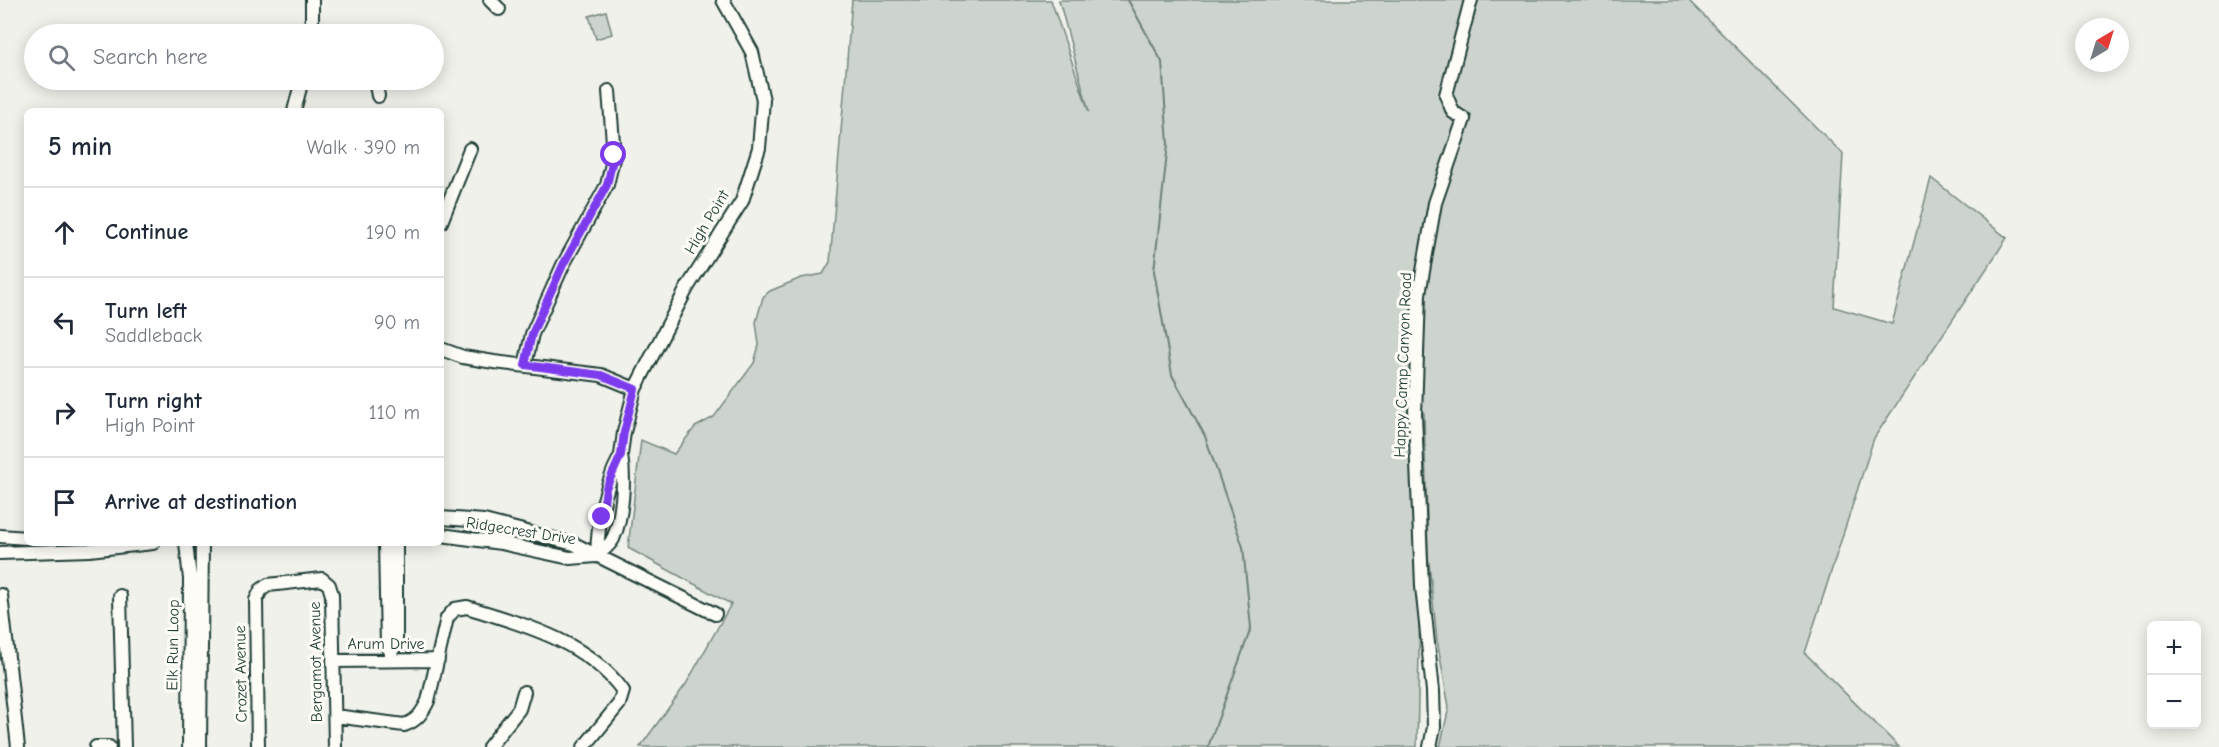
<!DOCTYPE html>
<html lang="en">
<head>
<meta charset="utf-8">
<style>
  body { margin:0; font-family:"Comic Neue",sans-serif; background:#f6f6f7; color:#1f2937 }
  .controls { position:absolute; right:18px; bottom:18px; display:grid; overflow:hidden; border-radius:9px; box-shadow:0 3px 15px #0003 }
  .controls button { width:54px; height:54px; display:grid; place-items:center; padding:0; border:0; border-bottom:2px solid #e0e1e3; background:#fff; color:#1f2937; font:30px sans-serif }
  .compass { position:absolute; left:2075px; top:18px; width:54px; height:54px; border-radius:50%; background:#fff; box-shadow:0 3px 15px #0003; rotate:38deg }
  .stop { position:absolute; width:18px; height:18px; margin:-14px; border:4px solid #7c3aed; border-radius:50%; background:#fff }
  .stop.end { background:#7c3aed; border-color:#fff; box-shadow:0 2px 6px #0008 }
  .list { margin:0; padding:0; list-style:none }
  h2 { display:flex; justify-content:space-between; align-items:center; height:78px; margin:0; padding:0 24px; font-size:26px }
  h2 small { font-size:20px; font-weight:400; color:#747a83 }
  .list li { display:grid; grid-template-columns:39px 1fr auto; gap:18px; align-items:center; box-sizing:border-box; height:90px; padding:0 24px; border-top:2px solid #e0e1e3 }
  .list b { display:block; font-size:22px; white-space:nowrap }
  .list p { margin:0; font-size:20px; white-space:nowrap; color:#747a83 }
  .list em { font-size:20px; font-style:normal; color:#747a83 }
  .icon { flex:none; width:33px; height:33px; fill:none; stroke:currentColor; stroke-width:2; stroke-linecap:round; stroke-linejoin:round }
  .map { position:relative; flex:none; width:2219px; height:747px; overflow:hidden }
  .search { position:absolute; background:#fff; box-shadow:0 3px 15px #0003; left:24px; top:24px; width:420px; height:66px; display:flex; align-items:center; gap:15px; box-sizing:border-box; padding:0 21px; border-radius:33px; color:#747a83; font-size:22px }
  .panel { position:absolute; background:#fff; box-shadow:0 3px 15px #0003; left:24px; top:108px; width:420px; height:438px; border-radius:9px }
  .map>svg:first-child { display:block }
  .green { fill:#cdd3cd; stroke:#768880; stroke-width:1.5 }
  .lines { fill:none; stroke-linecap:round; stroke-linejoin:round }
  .stream { stroke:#6c8077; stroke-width:2 }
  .minor-casing { stroke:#1f3d34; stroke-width:16 }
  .minor { stroke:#fdfcf7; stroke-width:12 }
  .route { stroke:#7c3aed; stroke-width:8 }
  .labels { text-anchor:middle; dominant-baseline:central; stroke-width:6; stroke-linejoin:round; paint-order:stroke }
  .street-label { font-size:16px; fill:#1f3d34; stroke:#fdfcf7 }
</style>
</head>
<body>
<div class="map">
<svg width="2219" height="747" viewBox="0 0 2219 747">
  <rect width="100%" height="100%" fill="#f0f1eb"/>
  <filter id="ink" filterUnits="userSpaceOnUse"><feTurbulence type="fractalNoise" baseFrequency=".0167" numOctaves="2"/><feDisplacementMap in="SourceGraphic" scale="12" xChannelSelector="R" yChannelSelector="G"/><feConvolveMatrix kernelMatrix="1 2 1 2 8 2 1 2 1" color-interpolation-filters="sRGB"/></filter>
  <g filter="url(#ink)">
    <path class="green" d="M852,0H1051L1089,112L1059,0H1688L1843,154L1834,307L1892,324L1931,178L2007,238L1874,438L1805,653L1899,747H1440L1449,707L1437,640L1428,554L1424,412L1417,747H640L686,684L731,604L628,548L641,440L674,454L695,427L714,417L754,363L759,345L756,322L763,297L770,291L801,278L823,274L830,262Z
      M606,11L612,34L596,39L589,16Z"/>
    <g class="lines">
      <path class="stream" d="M1128,0L1162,62L1168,144L1154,271L1172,375L1205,436L1243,547L1251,628L1208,747"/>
      <g class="minor-casing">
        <path id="minor" d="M490,0L499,9
          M312,34V0
          M375,80L378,96
          M294,111L302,80
          M441,222L470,149
          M441,349L463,357L494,362L601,375L635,389
          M525,365L532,334L563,265L607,185L614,155L609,91
          M621,455L624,432L635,389L687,288L742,201L759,148L763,100L752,52L723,0
          M621,455C625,479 623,516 613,539C610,545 602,551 597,556C598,521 604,486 621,455Z
          M441,518L484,521L574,544L715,614
          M441,535L501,543L570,558L596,556
          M0,536L27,538
          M186,543L190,579L189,747
          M385,543L387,646L391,652V660
          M0,553L89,550L153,543
          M1,595L18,747
          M120,596L124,747
          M391,652L396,645V543
          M333,661L438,660
          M335,716L404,725C417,721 422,713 428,701L447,618L455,609L467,607C522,624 587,641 623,691L619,704L584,747
          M96,747H109
          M200,747L202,543
          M258,747L256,600L261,590L268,585L322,579L329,585L332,595L335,747
          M489,747L519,709L524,692
          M1430,747L1434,727L1433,691L1422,586L1415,414L1419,294L1435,203L1464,119L1453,112L1446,95L1471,0"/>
      </g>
      <use href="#minor" class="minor"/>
    </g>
  </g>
  <g class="lines" filter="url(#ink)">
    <path class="route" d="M602,517L606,488L621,455L624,432L635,389L601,375L525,365L532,334L563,265L607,185L614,155"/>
  </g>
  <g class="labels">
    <g class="street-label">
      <text transform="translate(707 222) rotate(-59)">High Point</text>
      <text transform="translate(1403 365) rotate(-88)">Happy Camp Canyon Road</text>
      <text transform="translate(521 531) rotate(9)">Ridgecrest Drive</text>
      <text x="386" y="644">Arum Drive</text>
      <text transform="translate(173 645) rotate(-89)">Elk Run Loop</text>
      <text transform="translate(316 662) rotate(-91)">Bergamot Avenue</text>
      <text transform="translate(241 674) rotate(-91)">Crozet Avenue</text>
    </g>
  </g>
</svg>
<div class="controls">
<button>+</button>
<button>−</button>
</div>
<svg class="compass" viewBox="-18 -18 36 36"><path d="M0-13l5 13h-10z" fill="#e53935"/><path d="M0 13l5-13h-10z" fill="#747a83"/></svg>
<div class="stop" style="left:614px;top:155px"></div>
<div class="stop end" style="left:602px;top:517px"></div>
<div class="search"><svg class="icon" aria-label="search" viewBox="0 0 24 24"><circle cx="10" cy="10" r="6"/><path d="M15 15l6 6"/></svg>Search here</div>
<section class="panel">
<h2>5 min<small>Walk · 390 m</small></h2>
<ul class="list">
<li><svg class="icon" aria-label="ahead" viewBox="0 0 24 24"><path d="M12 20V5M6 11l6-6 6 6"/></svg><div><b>Continue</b></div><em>190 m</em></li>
<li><svg class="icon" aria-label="left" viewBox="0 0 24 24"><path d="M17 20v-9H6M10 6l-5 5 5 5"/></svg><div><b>Turn left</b><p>Saddleback</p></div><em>90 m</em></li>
<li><svg class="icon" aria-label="right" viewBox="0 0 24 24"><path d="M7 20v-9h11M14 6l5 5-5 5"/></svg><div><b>Turn right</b><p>High Point</p></div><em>110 m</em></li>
<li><svg class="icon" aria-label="arrive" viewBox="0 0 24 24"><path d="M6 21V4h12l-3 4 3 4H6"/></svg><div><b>Arrive at destination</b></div></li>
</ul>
</section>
</div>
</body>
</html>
